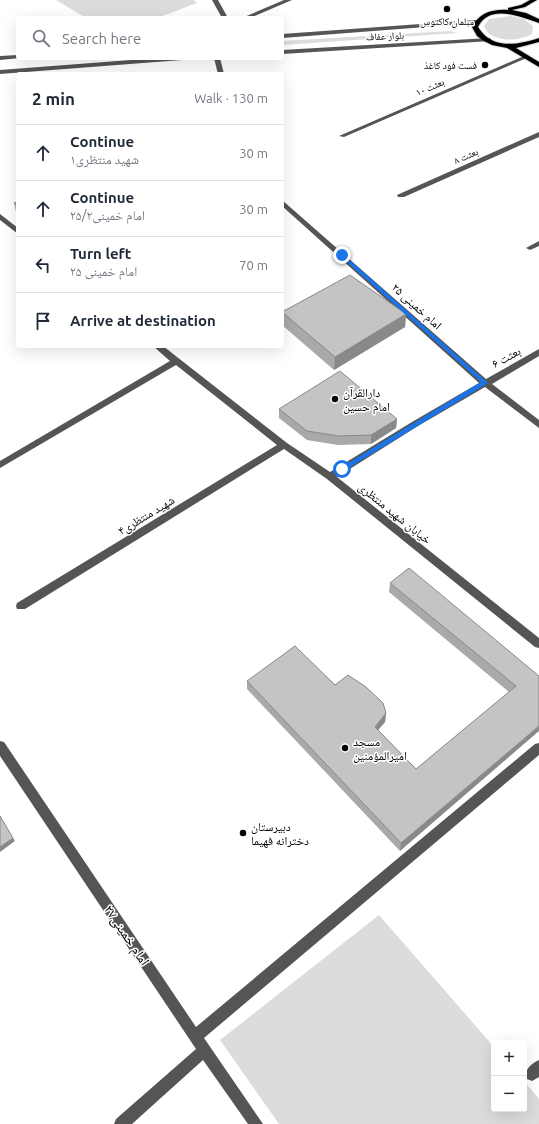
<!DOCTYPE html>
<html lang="en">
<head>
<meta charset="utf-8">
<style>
  body { margin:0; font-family:Ubuntu,"Noto Naskh Arabic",sans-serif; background:#f2f2f3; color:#1f2937 }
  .controls { position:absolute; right:12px; bottom:12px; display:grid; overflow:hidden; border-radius:4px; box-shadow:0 4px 16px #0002 }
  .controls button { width:36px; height:36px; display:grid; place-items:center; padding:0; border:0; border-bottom:1px solid #e0e1e3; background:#fff; color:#1f2937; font:20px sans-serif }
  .stop { position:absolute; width:12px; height:12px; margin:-9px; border:3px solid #1a73e8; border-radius:50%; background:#fff }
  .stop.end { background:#1a73e8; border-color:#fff; box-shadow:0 1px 4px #0008 }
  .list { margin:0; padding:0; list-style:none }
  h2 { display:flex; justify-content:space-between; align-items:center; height:52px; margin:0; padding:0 16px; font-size:17px }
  h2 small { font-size:13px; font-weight:400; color:#747a83 }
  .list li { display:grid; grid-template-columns:26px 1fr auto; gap:12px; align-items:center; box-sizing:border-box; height:56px; padding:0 16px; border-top:1px solid #e0e1e3 }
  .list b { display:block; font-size:15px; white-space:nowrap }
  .list p { margin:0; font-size:13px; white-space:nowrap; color:#747a83 }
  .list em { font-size:13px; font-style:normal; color:#747a83 }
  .icon { flex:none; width:22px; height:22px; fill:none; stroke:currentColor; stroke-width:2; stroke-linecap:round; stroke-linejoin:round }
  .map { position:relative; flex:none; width:539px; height:1124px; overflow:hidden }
  .search { position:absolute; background:#fff; box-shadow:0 4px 16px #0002; left:16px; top:16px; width:268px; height:44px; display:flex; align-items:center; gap:10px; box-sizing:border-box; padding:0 14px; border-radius:4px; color:#747a83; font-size:15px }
  .panel { position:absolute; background:#fff; box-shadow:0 4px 16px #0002; left:16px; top:72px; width:268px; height:276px; border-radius:4px }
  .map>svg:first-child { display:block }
  .green { fill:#dcdcdc }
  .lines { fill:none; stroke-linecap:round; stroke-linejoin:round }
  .major-casing { stroke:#dbdbdb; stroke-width:2 }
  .minor { fill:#555; fill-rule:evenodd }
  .major { fill:#000; fill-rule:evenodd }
  .wall { fill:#a9a9a9 }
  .shaded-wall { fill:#898989 }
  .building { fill:#c4c4c4; stroke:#898989 }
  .route { fill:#1a73e8 }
  .poi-dot { fill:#000; stroke:#fff; stroke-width:1.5 }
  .labels { text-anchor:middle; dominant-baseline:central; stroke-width:3; stroke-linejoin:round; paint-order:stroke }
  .far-poi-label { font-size:10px; fill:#000; stroke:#fff }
  .far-street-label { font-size:10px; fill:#000; stroke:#fff }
  .street-label { font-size:12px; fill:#000; stroke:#fff }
  .poi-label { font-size:12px; fill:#000; stroke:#fff; text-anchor:start }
  .near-street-label { font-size:14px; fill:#000; stroke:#fff }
</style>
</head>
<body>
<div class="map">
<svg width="539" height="1124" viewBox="0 0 539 1124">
  <rect width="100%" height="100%" fill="#fff"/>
  <path class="green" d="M56,0H194L197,3L157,18H86Z
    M510,16L524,19L533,26L532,34C519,42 490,43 484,26L489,19Z
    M450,31L457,33L282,45V41Z
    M379,915L494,1047V1109H524V1081L539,1099V1124H279L220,1040Z"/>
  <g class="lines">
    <g class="major-casing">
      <path id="major" d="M530,0H537L525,7L512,10L526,13L539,19V23C520,17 490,3 478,27C492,50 518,45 539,38V42L516,48L539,62V67L507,48L492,45L484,41L477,36L472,27C479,13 492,9 508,10V8L521,5Z"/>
    </g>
    <path class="minor" d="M212,0H218L228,18H222Z
      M284,0H292L250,18H242Z
      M476,20L479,22L478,23L282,38V34Z
      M489,38L491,39V41L282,54V50Z
      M18,55V58H20L0,60V56Z
      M524,56L529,57L344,137L339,136Z
      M157,58H185L182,60L0,74V70Z
      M214,58H220L224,74H218Z
      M539,132V137L404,197H398L397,195Z
      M282,200L486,379L539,349V356L492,384L539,420V428L485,387L418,426L337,477L539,638V648L535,647L327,479L284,449L25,609H17L16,606L17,603L277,445L176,365L0,468V461L170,361L153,346H163L287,443L330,472L412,422L479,383L282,206Z
      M0,214L18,228V234L0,220Z
      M539,241V246L530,250L526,248Z
      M0,741L4,742L196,1027L535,744L539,743V755L204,1038L263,1124H248L203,1060L132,1124H114L116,1119L196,1049L0,756Z
      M539,1060V1077L532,1081L527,1079L525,1074C528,1067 532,1063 539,1060Z"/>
    <use href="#major" class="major"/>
  </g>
  <path class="wall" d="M18,201V214L16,212L14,203Z
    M282,312L406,314L405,327L334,370L282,325Z
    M279,409L397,419L396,428L371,444L338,445L307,440L279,418Z
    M390,583L539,676L400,851L247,689V681L335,685L386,713L385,722L378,730L416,769L509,692L389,592Z"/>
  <path class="shaded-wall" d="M406,314L405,327L334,370L335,357Z
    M397,419L396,428L371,444V435Z
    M386,713L385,722L374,735L375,727Z
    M539,726V731L400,851L401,843Z
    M13,838L15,841L0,852V847Z"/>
  <path class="building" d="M18,201V206L14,203Z
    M350,275L406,314L335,357L282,312Z
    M340,371L397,419L371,435L339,436L307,431L279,409Z
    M409,568L539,676V726L401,843L247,681L295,646L335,685L348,675L366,687L383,703L386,713L375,727L416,769L516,686L390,583Z
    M0,816L13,838L0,847Z"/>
  <path class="route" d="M340,254H343L488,383L342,472L339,469L340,468L481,382L340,256Z"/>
  <g class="poi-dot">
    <circle cx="447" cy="9" r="4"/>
    <circle cx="485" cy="65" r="4"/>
    <circle cx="335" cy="399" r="4"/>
    <circle cx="345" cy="748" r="4"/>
    <circle cx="243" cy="833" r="4"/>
  </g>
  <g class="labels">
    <g class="far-poi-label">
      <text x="447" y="21">مبلمان کاکتوس</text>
      <text x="477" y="65" text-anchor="end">فست فود کاغذ</text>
    </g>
    <g class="far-street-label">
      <text transform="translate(385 36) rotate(-3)">بلوار عفاف</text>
      <text transform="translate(430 87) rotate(-23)">بعثت ۱۰</text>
      <text transform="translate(466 156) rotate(-24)">بعثت ۸</text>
    </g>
    <g class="street-label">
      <text transform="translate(417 306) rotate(42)">امام خمینی ۲۵</text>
      <text transform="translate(506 357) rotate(-29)">بعثت ۶</text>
      <text transform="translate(395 513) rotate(39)">خیابان شهید منتظری</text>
      <text transform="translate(146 515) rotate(-31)">شهید منتظری۴</text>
    </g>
    <g class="poi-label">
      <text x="343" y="392">دارالقرآن<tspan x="343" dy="14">امام حسین</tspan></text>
      <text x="353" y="741">مسجد<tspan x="353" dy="14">امیرالمؤمنین</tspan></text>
      <text x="251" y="826">دبیرستان<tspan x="251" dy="14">دخترانه فهیما</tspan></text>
    </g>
    <g class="near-street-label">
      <text transform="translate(127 935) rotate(56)">امام خمینی۲۷</text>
    </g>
  </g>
</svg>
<div class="controls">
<button>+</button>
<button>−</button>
</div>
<div class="stop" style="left:342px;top:469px"></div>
<div class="stop end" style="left:342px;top:255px"></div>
<div class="search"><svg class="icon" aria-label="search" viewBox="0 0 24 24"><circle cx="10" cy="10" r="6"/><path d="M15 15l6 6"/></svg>Search here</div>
<section class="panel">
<h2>2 min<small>Walk · 130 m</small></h2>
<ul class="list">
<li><svg class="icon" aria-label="ahead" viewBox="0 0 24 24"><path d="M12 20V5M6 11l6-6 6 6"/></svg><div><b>Continue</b><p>شهید منتظری۱</p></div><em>30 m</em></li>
<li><svg class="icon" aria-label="ahead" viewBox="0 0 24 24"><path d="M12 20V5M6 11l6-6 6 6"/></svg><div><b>Continue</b><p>امام خمینی۲۵/۲</p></div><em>30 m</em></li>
<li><svg class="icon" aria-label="left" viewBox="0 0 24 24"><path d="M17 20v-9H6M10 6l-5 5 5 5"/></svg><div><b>Turn left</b><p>امام خمینی ۲۵</p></div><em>70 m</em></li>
<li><svg class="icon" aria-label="arrive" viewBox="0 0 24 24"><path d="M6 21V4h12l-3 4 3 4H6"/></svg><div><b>Arrive at destination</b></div></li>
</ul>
</section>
</div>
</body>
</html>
